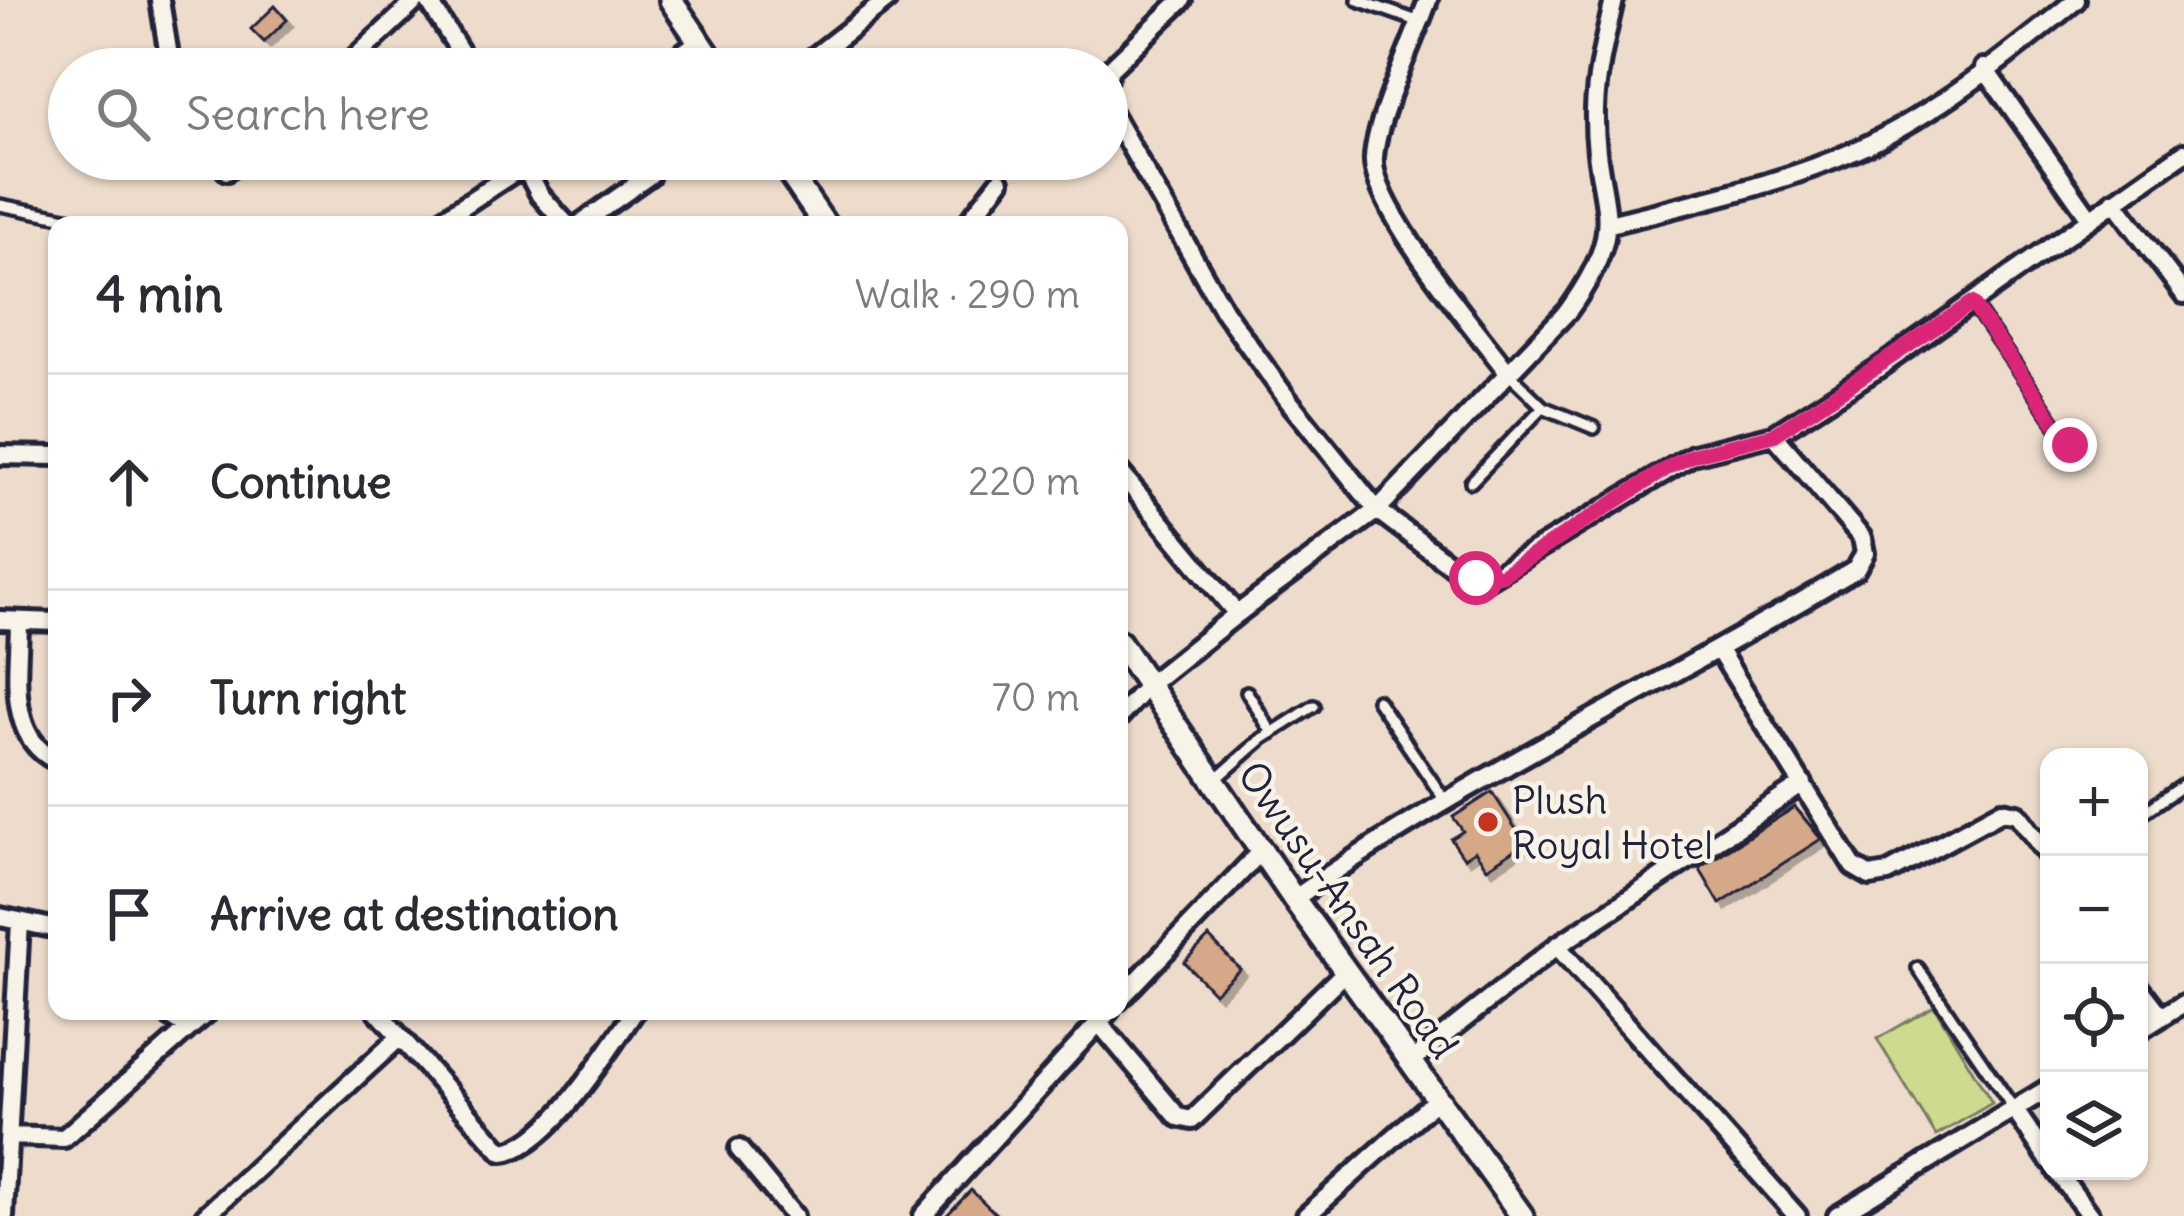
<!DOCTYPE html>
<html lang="en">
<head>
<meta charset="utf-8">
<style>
  body { margin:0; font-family:Delius,sans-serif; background:#f2f2f3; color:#2b2b33 }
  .controls { position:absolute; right:36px; bottom:36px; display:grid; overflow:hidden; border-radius:24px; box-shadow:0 3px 9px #0004 }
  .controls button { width:108px; height:108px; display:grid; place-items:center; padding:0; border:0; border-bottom:3px solid #e1e1e2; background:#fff; color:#2b2b33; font:60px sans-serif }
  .stop { position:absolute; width:36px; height:36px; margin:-27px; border:9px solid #db2777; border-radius:50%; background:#fff }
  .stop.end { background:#db2777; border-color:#fff; box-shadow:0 3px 12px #0008 }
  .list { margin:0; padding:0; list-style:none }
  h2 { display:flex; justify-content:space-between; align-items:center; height:156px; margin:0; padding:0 48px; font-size:51px }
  h2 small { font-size:39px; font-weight:400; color:#7c7c81 }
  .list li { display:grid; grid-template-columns:78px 1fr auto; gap:36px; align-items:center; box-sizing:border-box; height:216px; padding:0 48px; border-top:3px solid #e1e1e2 }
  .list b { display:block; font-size:45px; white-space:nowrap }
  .list em { font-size:39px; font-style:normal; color:#7c7c81 }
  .icon { flex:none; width:66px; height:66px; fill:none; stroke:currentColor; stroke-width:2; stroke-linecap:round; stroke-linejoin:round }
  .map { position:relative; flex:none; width:2184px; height:1216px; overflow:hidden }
  .search { position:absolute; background:#fff; box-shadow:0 3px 9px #0004; left:48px; top:48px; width:1080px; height:132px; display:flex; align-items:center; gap:30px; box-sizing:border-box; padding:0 42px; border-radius:66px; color:#7c7c81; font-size:45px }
  .panel { position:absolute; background:#fff; box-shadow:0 3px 9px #0004; left:48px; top:216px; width:1080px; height:804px; border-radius:24px }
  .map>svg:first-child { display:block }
  .green { fill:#cedb8e; stroke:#787e64; stroke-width:3 }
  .building { fill:#d5a887; stroke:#22223b; stroke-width:3; filter:url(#shadow) }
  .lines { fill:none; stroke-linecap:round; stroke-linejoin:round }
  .service-casing { stroke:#22223b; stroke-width:18 }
  .minor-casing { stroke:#22223b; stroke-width:26 }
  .tertiary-casing { stroke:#22223b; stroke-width:30 }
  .service { stroke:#f7f3e8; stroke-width:9 }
  .minor { stroke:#f7f3e8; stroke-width:16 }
  .tertiary { stroke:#f7f3e8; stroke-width:21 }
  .route { stroke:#db2777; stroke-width:15 }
  .poi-dot { fill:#c8321e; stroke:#f7f3e8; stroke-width:4.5 }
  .labels { text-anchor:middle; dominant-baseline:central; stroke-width:9; stroke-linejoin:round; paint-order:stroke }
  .poi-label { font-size:39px; fill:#22223b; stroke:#f7f3e8; text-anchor:start }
  .street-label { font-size:39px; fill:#22223b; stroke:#f7f3e8 }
</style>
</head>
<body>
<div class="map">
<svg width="2184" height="1216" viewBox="0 0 2184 1216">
  <defs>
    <filter id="shadow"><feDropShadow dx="6" dy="6" stdDeviation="0" flood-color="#0004"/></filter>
  </defs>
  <rect width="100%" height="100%" fill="#eddccb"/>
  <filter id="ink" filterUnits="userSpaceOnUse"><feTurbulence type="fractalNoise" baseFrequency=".00833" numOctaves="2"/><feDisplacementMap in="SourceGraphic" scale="24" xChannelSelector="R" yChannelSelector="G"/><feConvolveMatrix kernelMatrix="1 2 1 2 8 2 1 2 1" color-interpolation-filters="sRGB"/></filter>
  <g filter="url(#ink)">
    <path class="green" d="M1934,1006L1992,1103L1936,1136L1877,1039Z"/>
    <path class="building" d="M275,6L287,20L264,42L251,29Z
      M1492,792L1525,843L1487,868L1475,851L1464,858L1451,839L1463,831L1453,817Z
      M1795,807L1821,839L1720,904L1699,868Z
      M1209,937L1240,969L1214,993L1184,962Z
      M971,1190L998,1216H946Z"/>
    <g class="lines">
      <g class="service-casing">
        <path id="service" d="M1358,0L1420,22
          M0,205L82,221
          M1972,303L2070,445
          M1509,374L1543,407L1594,428
          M1471,482L1543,407
          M1247,692L1272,733
          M1377,700L1444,799
          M1214,781L1262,739L1314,706
          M2139,816L2184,785
          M1918,968L2014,1109"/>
      </g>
      <g class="minor-casing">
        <path id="minor" d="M160,0L171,69
          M428,0L471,69
          M1428,0C1413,43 1377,116 1374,157C1369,205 1477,331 1509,374
          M1984,68L2089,217
          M343,69L417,0
          M660,69L700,41
          M799,69L887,0
          M1107,79L1110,69L1182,0
          M1107,105L1224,311L1288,400L1377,510L1461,573L1488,579L1693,455L1774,435L1880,367L2184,153
          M216,159L227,171L240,159
          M521,159L540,195L567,225
          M2114,201L2184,294
          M1610,224C1692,203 1779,185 1857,150C1936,114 2009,55 2076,0
          M434,225L534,159
          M579,225L650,175
          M966,225L1000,181
          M0,455L57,456
          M1119,471L1237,614
          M0,620L57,622
          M19,621C19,669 5,737 57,761
          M1720,652L1853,866L1870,876L1888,873L2002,811L2017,814L2049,857
          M1119,717L1148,685L1237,614L1377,510L1568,311C1636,216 1593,209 1595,110C1596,73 1606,36 1614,0
          M1294,899C1473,773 1670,682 1856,569L1865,553L1862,538L1774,435
          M0,917L57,929
          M1557,946L1797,1216
          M2139,987L2162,1017
          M1119,1000L1261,851
          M162,1011L189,1028L209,1011
          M377,1011L502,1152C549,1148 609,1048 635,1011
          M1089,1011L1178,1117L1192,1120L1345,972
          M2139,1031L2184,1003
          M1410,1062L1557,946L1803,784
          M2014,1109L2049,1160
          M9,1136L64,1138L189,1028
          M739,1149L794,1216
          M2057,1171L2090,1216
          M4,1216L20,922
          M205,1216L400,1037
          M923,1216L1109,1011
          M1306,1216L1437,1099
          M1837,1216L2049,1088"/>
      </g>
      <g class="tertiary-casing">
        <path id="tertiary" d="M671,0L718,69
          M780,159L825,225
          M1119,642L1294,899L1522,1216"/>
      </g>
      <use href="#service" class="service"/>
      <use href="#minor" class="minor"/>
      <use href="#tertiary" class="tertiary"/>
    </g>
  </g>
  <g class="lines" filter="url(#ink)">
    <path class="route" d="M1476,578L1502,575L1669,467L1693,455L1774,435L1972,303L2070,445"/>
  </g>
  <circle class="poi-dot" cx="1488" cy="822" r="12"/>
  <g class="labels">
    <g class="poi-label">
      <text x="1512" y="800">Plush<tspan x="1512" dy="45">Royal Hotel</tspan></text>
    </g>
    <g class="street-label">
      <text transform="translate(1348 910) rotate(55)">Owusu-Ansah Road</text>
    </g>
  </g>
</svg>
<div class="controls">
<button>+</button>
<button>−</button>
<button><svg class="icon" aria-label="locate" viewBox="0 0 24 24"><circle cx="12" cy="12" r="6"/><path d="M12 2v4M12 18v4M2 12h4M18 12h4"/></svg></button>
<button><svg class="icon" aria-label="layers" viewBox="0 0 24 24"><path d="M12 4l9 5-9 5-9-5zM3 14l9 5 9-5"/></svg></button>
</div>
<div class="stop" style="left:1476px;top:578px"></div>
<div class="stop end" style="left:2070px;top:445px"></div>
<div class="search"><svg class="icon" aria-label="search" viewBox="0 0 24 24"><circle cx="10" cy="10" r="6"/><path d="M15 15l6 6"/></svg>Search here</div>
<section class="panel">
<h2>4 min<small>Walk · 290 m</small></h2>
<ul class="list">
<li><svg class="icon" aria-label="ahead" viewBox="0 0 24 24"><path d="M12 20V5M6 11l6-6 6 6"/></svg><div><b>Continue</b></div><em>220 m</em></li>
<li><svg class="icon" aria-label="right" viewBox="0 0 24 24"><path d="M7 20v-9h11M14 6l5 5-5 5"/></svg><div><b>Turn right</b></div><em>70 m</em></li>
<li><svg class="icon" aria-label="arrive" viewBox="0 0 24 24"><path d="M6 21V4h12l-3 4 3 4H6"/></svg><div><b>Arrive at destination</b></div></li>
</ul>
</section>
</div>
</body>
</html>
